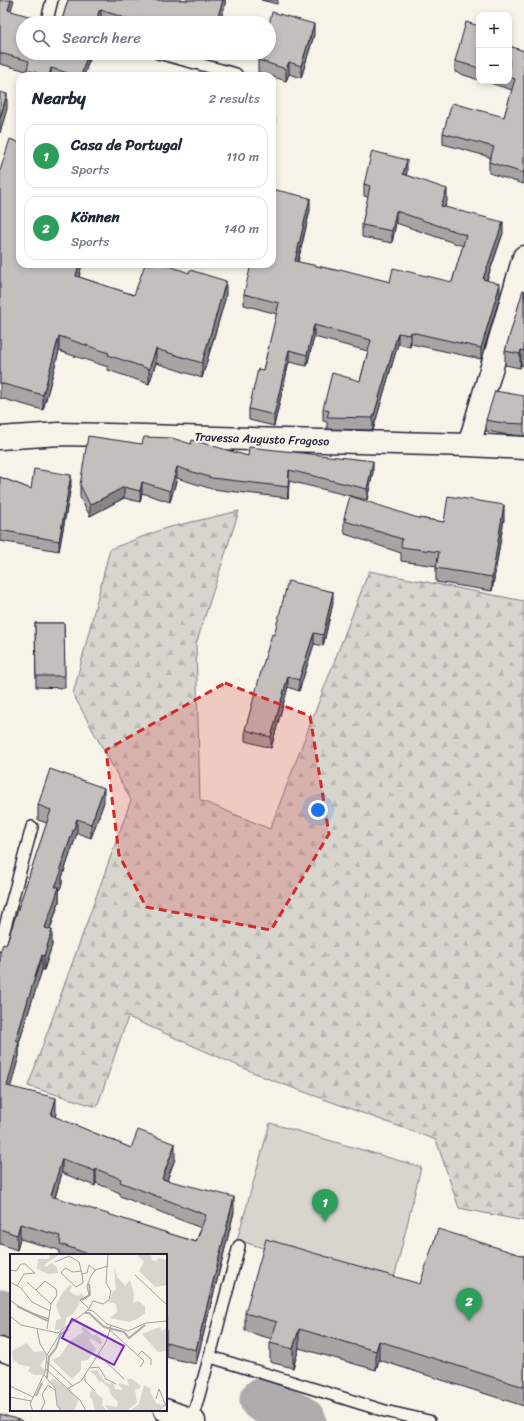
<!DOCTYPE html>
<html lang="en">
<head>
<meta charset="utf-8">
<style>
  body { margin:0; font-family:Sriracha,sans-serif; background:#f2f2f3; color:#1f2937 }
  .controls { position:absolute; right:12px; top:12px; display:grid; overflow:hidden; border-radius:8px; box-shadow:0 2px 6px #0003 }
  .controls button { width:36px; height:36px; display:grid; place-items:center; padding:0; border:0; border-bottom:1px solid #e0e1e3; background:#fff; color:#1f2937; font:20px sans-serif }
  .you { position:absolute; left:318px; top:810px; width:14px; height:14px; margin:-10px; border:3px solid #fff; border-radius:50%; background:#1a73e8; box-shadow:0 0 0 6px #1a73e833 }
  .badge { display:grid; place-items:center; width:26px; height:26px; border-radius:50%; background:#22223b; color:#fff; font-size:13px; font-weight:700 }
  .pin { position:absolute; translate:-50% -33px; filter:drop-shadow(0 1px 2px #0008) }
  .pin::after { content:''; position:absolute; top:21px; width:14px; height:12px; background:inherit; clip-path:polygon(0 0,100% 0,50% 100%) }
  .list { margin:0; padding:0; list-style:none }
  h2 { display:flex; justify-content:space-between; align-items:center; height:52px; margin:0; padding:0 16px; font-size:17px }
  h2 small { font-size:13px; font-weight:400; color:#747a83 }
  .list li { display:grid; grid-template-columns:26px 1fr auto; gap:12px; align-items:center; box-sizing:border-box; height:64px; margin:0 8px 8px; padding:0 8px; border:1px solid #e0e1e3; border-radius:12px }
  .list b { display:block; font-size:15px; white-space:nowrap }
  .list p { margin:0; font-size:13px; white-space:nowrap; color:#747a83 }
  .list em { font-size:13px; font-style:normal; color:#747a83 }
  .icon { flex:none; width:22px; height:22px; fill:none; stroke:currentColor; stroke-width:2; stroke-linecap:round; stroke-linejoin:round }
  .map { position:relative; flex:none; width:524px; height:1421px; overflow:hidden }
  .search { position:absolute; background:#fff; box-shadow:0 2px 6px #0003; left:16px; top:16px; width:260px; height:44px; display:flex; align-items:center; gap:10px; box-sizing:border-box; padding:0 14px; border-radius:22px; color:#747a83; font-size:15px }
  .panel { position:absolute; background:#fff; box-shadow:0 2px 6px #0003; left:16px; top:72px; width:260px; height:196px; border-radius:12px }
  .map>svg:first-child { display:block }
  .forest { fill:url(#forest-firs); stroke:#7d7c85 }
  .park { fill:#d8d5cf; stroke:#7d7c85 }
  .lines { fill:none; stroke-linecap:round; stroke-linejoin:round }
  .river { stroke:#aeabad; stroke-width:45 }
  .service-casing { stroke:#22223b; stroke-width:14 }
  .minor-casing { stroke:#22223b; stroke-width:25 }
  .secondary-casing { stroke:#22223b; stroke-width:25 }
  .service { stroke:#f7f3e8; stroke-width:11 }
  .minor { stroke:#f7f3e8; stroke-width:22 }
  .secondary { stroke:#f7f3e8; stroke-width:22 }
  .wall { fill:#a7a4a3; stroke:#22223b; fill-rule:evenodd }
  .shaded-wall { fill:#888684; stroke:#22223b }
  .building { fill:#c2bfbd; stroke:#22223b; fill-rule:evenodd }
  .marked { fill:#d62828; fill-opacity:0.2; stroke:#d62828; stroke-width:3; stroke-dasharray:8 5; stroke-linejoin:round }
  .labels { text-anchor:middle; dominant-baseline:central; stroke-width:4; stroke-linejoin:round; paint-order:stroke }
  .street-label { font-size:12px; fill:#22223b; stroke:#f7f3e8 }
  .inset-river { fill:none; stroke:#aeabad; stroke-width:2 }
  .inset-road { fill:none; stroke:#a29fa3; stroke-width:1 }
  .view { fill:#7b2cbf; fill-opacity:0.15; stroke:#7b2cbf; stroke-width:2 }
  .inset-edge { fill:none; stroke:#22223b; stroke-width:2 }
</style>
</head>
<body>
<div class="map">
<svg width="524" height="1421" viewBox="0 0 524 1421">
  <defs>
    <pattern id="forest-firs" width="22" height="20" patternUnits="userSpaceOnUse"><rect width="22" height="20" fill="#d8d5cf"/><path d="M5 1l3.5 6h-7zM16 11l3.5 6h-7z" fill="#b9b7b3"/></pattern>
  </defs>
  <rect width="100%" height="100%" fill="#f7f3e8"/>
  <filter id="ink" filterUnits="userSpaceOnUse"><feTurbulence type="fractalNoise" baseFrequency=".025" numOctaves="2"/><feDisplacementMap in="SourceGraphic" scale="8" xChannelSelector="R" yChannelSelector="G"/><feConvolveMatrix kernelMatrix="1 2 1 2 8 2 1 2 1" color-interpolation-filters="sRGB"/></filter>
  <g filter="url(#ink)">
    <path class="forest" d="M239,511L196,644L200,800L270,829L369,571L524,601V1221L459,1208L436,1140L266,1078L128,1017L97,1107L28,1086L131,800L73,694L110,549L166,528Z"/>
    <path class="park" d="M270,1123L421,1167L392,1287L237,1240Z"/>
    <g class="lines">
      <path class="river" d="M0,1312L11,1316
        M262,1400L301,1418L304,1421"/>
      <g class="service-casing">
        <path id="service" d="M52,0L48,16L50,21L53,23
          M158,53L236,74
          M0,945L32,827
          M209,1359L239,1246
          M192,1420L209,1359L214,1358L385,1411L429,1421"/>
      </g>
      <g class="minor-casing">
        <path id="minor" d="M0,438L59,434L108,435L469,445L524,448
          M469,445L524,257"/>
      </g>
      <g class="secondary-casing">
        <path id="secondary" d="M0,1349L11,1353
          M165,1410L194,1421"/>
      </g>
      <use href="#service" class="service"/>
      <use href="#minor" class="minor"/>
      <use href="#secondary" class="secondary"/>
    </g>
    <path class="wall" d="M0,0L11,11L23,53H91L84,76H27V71L0,64Z
      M68,0H225V6L219,23H109L101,20L99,23H61Z
      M261,0H278L277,4Z
      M479,26V80L455,72V61Z
      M314,35L301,78L289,74L286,81L258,72V60Z
      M509,46L524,51V182L523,184L489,173V162L490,157L443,144V133L504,117L512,90L484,81H509Z
      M185,53H203L202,58Z
      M0,171L82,264L79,277L134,295L226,296L202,378L156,363L149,384L108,370V367L59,351L43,410L0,398Z
      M407,172L406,175L447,201L445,207L503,233L487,280L500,296L481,359L411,344L410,347L398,344L373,430L327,429V422L323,421V409L360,381L368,351L314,337L307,366L289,362L274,426L249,420V409L263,370L277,314L244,305V294L310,210L298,262L390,282H452L463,246L396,223L392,243L362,237V225L368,197L364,196V184Z
      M524,290V366L521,365L520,368L505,365V351Z
      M524,396V436L503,434L486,431V420Z
      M142,444H191L248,456L373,472L367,500L289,481L288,498L212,489L177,478L170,502L142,493L140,502L124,498L90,516L80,497V485Z
      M0,477L31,489L71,486L59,551L0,541Z
      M344,518H418L444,522L504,519L492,591L436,582V566L401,561V553L345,534V531H344Z
      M333,603L323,646L314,644L299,691L288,687L271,748L245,741V730L274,635Z
      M35,623H64L65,688L36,687Z
      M104,802L91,838L77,833L62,878V884L59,891V902L50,930L52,945L44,970H42L30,1007L19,1043V1056L10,1087L56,1113L55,1117L131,1148L175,1159L167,1180L234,1212L196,1364L166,1357V1255H59V1250L20,1239L17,1250L0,1244V952L6,945L47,823L38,820V805ZM62,1173L95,1186L96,1183L120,1193V1196L201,1228L196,1242L55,1198Z
      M524,1256V1406L379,1360L376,1370L299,1348L293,1368L270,1362V1343L272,1339L245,1331V1313L420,1284Z"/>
    <path class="shaded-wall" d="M11,0H14L8,21V10Z
      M223,0H225V6L219,23H216Z
      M101,10V20L99,23H96L99,11Z
      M314,24V35L301,78V66Z
      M88,53H91L84,76H81Z
      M289,62V74L286,81V69Z
      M51,68V76H49Z
      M7,94V109L0,133V118Z
      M275,119V130L272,143V131Z
      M407,160V172L403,185V174Z
      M524,171V182L523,184V173Z
      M447,189V201L441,217V206Z
      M310,198V210L295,272V261Z
      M396,211V223L392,243V231Z
      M503,222V233L483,290V279Z
      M79,264H82L76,291V276Z
      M226,281V296L202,378V363Z
      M500,284V296L481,359V348Z
      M314,325V337L307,366V355Z
      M411,332V344L410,347V335Z
      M398,333V344L373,430V418Z
      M59,336V351L43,410V395Z
      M156,349V363L149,384V369Z
      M289,350V362L274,426V415Z
      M521,350V365L520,368V354Z
      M373,461V472L367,500V489Z
      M177,467V478L170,502V491Z
      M289,470V481L288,498V487Z
      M71,475V486L59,551V541Z
      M142,482V493L140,502V491Z
      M124,487V498L90,516V505Z
      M504,505V519L492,591V577Z
      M333,592V603L323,646V635Z
      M314,633V644L299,691V680Z
      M288,676V687L271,748V737Z
      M104,788V802L91,838V824Z
      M77,819V833L62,878V884L59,891V902L45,943V928L60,869Z
      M52,930V945L44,970V956Z
      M42,955V970L30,1007L19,1043V1056L7,1100V1086L16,1040L30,993Z
      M56,1098V1113L51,1130V1115Z
      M175,1144V1159L162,1193V1179Z
      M62,1159V1173L51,1211V1196Z
      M96,1169V1183L95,1186V1171Z
      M234,1197V1212L196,1364V1350Z
      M20,1224V1239L17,1250V1235Z
      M299,1329V1348L293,1368V1349Z
      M379,1341V1360L376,1370V1351Z"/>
    <path class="building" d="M0,0H11L8,10L52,23H23V53H88L81,76H78L51,68L49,76H48L27,70L29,61L0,53Z
      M68,0H223L216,23H153L138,18L137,22L101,10L99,11L96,23H61Z
      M272,12L314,24L301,66L289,62L286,69L258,60L260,53H269V24Z
      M466,22L479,26V68L455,61Z
      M509,46L524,51V171L523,173L489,162L494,147L443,133L452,103L504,117L515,79L509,77Z
      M0,92L7,94L0,118Z
      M272,118L275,119L272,131Z
      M10,139L20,143V264H79L76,276L134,295L145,264H164L189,273L190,270L226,281L202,363L156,349L149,369L108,355L109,353L59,336L43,395L0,383V171Z
      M372,151L407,160L403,174L447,189L441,206L503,222L483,279L500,284L481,348L411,332L410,335L398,333L373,418L327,417L329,411L323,409L332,373L360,381L371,340L314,325L307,355L289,350L274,415L249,409L258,369L263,370L279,303L244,294L251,264H272V189L310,198L295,261L339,271L340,269L390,282L393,268L452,282L466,235L396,211L392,231L362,225L370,186L364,184Z
      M523,290H524V351L521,350L520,354L505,351Z
      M495,391L524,396V424L503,423L486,420Z
      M88,436L142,444L144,437L172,438L191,444L192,440L248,456L249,447L373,461L367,489L289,470L288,487L212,478L177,467L170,491L142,482L140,491L124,487L90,505L80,485Z
      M34,469L71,475L59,541L0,530V477L31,489Z
      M350,496L418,518L444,522L448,496L504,505L492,577L436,568L439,552L401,547L402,539L345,521L346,518H344Z
      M288,581L333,592L323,635L314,633L299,680L288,676L271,737L245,730L262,668L272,634L274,635Z
      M35,623H64L65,676H36Z
      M50,769L104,788L91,824L77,819L60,869L62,870L55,887H59L45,928L52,930L44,956L42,955L30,993L16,1040L19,1041L7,1086L56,1098L51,1115L131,1148L138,1130L175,1144L162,1179L234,1197L196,1350L166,1342V1255H91L60,1244L61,1241L59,1240L60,1236L20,1224L17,1235L0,1229V952L3,944L6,945L51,810L38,805ZM62,1159L95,1171L96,1169L121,1179L120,1182L206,1215L196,1242L51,1196Z
      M438,1229L524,1256V1387L379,1341L376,1351L299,1329L293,1349L270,1343L277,1322L245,1313L266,1239L420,1284Z
      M0,1414L22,1421H0Z"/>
  </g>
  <path class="marked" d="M225,683L310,716L329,834L271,930L146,907L119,855L106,750Z"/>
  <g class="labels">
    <g class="street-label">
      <text transform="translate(262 439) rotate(2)">Travessa Augusto Fragoso</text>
    </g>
  </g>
  <g transform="translate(10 1254)">
    <rect width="157" height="157" fill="#f7f3e8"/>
    <path d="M38,0H50L34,11L37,13L41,9L47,13L48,19L38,20L27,15L28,5H38L40,3ZM126,0H141L142,6L146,7L149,4L157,6V31L145,33L129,17L134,8ZM104,13L107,23L115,32L120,26L124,40L123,49L128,47L135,52V59L127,65L119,68L100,64L107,58L106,50L99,48L103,37L106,36ZM60,31L62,33L59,37L63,40L69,42L71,39L74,42L62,61L57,63L54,75L45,76L46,66L51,65L46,51L53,38ZM74,72L82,81H87L92,88L91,91L81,84L79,86L86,95L78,106L71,107V116L62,125L42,106L50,102L61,86L74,78L71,75ZM150,73L152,77L157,73V97L148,98L132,80ZM17,89L24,98L33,97L37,102L30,111L35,117L32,121H24L18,117L20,113L8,110L6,107L3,108L2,97ZM87,116L95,128L99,130L103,128L105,135L113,136L108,130L110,129L119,132L117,125H122L131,132L129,135H125L127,149L116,157H99L95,151L107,153L108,148L101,141L99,134L91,127L89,128L85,121L79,117ZM134,131L141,135L140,137L146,149L153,151L147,157H119L129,150ZM82,135L93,145L92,151L97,157H85L82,145L79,143Z" fill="#d8d5cf"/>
    <path d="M44,124L69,145L64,157H51L48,153L45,134L40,127Z" fill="#d8d5cf"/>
    <path class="inset-river" d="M72,46L80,41L79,30M7,52L38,67M75,59H79L94,73L114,78L119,84L135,71M37,124L39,103L46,94L51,80L58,75M26,142L32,129"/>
    <path class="inset-road" d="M45,8L59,2L69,8L72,20L77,19L79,11L85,16M0,16L6,17L11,10H15L25,19L14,20L7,32M71,17L63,18L55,14L51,19L66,33L73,29L72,20M125,21L157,51M0,28L11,34L22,48L40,57M17,28L41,50M26,36L35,27L46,35L47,41L41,50M0,46L14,56L39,65M78,54L70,46L79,41L77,32L81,22L85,16L98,12M78,56L83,47L93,50L99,46L101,37L96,29L98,0M0,62L11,71L48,79L78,56L83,57L97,70L118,77L136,69L157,67M27,75L30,90L37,101M37,75L41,50M100,76L134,107L130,113M89,101L114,125M128,101L132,97L141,105V111M36,107L63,132M80,114L89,113L96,125L106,130M36,115L70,146L76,157M34,121L45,134L47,151L51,157M75,122V127L84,136M0,132L23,143M57,135L71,127L96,88L101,72M0,143L21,147M146,145L149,135L157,154M31,156L35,148L32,141L34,137L38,131L45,136M23,157L20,150L35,118L37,101L51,78M148,157L157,149"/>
    <path class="view" d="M62,65L114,92L104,111L52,84Z"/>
    <rect width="157" height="157" class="inset-edge"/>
  </g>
</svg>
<div class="controls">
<button>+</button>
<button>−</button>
</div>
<div class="you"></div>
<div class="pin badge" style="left:325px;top:1222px;background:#2e9e5b">1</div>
<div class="pin badge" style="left:469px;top:1321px;background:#2e9e5b">2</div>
<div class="search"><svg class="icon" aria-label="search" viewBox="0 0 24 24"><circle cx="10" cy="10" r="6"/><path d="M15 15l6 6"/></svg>Search here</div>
<section class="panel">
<h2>Nearby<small>2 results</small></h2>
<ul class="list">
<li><span class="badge" style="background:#2e9e5b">1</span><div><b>Casa de Portugal</b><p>Sports</p></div><em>110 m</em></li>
<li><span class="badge" style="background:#2e9e5b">2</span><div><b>Können</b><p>Sports</p></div><em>140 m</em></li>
</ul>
</section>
</div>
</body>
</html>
